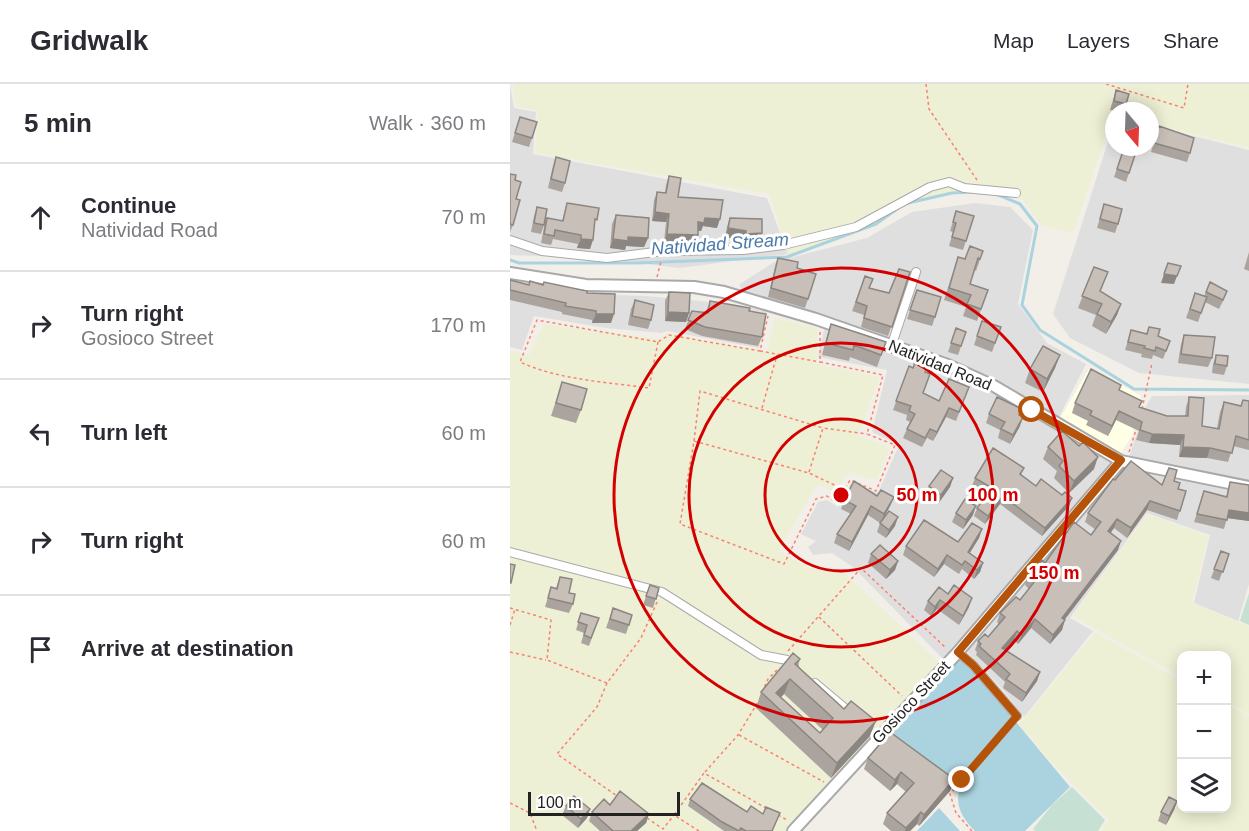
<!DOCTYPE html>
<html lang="en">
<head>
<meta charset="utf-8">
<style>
  body { margin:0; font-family:Arial,sans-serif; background:#f2f2f3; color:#2b2b33 }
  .controls { position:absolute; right:18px; bottom:18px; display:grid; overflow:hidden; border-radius:12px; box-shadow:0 3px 15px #0003 }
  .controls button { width:54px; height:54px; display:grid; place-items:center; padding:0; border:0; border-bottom:2px solid #e1e1e2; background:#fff; color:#2b2b33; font:30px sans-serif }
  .compass { position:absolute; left:595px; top:18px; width:54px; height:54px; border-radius:50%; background:#fff; box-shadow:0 3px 15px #0003; rotate:161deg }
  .scale { position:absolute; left:18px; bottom:15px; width:152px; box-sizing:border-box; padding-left:6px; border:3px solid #222; border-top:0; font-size:16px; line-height:21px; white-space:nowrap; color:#222; -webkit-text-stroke:4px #fff; paint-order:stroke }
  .stop { position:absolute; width:18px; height:18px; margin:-14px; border:4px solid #b45309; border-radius:50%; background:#fff }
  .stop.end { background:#b45309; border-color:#fff; box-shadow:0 2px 6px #0008 }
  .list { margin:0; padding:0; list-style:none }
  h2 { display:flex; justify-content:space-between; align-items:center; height:78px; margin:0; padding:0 24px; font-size:26px }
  h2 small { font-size:20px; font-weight:400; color:#7c7c81 }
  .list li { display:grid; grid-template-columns:39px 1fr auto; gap:18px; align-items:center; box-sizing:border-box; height:108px; padding:0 24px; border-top:2px solid #e1e1e2 }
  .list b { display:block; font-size:22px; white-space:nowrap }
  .list p { margin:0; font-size:20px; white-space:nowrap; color:#7c7c81 }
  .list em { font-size:20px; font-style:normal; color:#7c7c81 }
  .icon { flex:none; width:33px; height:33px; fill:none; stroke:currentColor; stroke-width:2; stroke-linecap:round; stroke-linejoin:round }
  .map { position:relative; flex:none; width:739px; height:747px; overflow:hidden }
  header { display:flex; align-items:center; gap:36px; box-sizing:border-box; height:84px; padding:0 30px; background:#fff; border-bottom:2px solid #e1e1e2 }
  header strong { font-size:28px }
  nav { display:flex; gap:33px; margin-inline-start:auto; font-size:21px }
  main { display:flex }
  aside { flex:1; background:#fff }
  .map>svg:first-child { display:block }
  .residential { fill:#e0dfdf }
  .education { fill:#ffffe5 }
  .farmland { fill:#eef0d5 }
  .wetland { fill:#c6e0d4 }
  .water { fill:#aad3df }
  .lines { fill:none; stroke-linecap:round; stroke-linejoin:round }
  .stream { stroke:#aad3df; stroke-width:3 }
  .minor-casing { stroke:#a9a9a9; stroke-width:10 }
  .tertiary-casing { stroke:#a9a9a9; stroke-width:14 }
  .path { stroke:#fa8072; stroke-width:1.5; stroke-dasharray:3 3; stroke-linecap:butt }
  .minor { stroke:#fff; stroke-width:8 }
  .tertiary { stroke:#fff; stroke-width:10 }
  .wall { fill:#aba49e; fill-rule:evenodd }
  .shaded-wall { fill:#8b8681 }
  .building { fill:#c7bfb8; stroke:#8b8681; stroke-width:1.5; fill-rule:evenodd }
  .route { stroke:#b45309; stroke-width:8 }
  .ring { fill:none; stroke:#d40000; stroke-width:3 }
  .labels { text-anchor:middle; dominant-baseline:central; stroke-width:6; stroke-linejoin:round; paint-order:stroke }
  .street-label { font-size:16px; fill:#222; stroke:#fff }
  .water-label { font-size:18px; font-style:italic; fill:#4a7aab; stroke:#fff }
  .centre { fill:#d40000; stroke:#fff; stroke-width:3 }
  .ring-label { font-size:18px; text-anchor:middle; font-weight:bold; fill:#d40000; stroke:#fff; stroke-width:6; stroke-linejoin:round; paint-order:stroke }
</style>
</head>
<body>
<header>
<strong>Gridwalk</strong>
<nav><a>Map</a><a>Layers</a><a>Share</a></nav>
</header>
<main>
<aside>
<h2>5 min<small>Walk · 360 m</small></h2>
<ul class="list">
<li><svg class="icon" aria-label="ahead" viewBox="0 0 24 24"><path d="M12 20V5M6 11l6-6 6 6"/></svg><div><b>Continue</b><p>Natividad Road</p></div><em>70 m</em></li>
<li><svg class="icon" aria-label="right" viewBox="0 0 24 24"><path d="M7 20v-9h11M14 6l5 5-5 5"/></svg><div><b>Turn right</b><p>Gosioco Street</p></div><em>170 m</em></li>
<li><svg class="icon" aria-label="left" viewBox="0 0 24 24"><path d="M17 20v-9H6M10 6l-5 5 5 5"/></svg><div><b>Turn left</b></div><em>60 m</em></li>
<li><svg class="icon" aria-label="right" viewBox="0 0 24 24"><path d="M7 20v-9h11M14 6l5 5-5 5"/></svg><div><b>Turn right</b></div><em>60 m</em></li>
<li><svg class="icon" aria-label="arrive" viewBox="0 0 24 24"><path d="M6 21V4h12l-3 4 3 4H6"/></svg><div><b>Arrive at destination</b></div></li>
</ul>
</aside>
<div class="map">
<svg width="739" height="747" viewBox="0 0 739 747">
  <rect width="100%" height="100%" fill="#f2efe9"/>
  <path class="residential" d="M0,0L4,24L26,28L23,70L257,114L278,170L169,184L88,174L0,171Z
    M604,39V63H640V41L739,66V300L629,289L560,254L543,230Z
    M465,119L500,123L523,146L508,220L537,259L576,280L548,335L484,297L231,213L230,200L264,178L357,154L402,128Z
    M0,192L75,210L136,212L223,220L257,228L249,264L157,247L151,249L96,244L24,232L12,266L0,263Z
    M315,242L483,305L603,379L434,576L343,483L322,469L303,471L298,463L306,457L291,450L308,418L317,416L328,423L341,399L368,409L389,361L362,348L377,286L308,273Z
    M739,311V399L619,373L636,322L642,312Z
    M612,381L739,407V500L728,537L684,519L700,451L637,429L560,534L583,547L514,633L495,608L455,565Z"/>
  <path class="education" d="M579,285L630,311L631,326L622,352L611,369L549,336Z"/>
  <path class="farmland" d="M3,0H739V64L640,39V27H604L563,149L531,141L513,116L477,104L393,117L365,139L278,171L260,110L25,69L27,27L5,22Z
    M265,234L307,244V280L370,293L348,351L380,364L367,396L339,388L325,407L307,401L268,467L304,486H331L430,579L276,747H0V267L19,271L34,240L151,255L157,249L257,267Z
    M637,430L699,452L682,518L739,543V630L717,618L716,572H672L671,593L563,532Z
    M585,549L671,596L672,724H716L717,620L739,632V747H591L599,735L543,680L509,640Z"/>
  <path class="wetland" d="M739,509V541L730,537Z
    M562,703L595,736L588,747H525L523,745L542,721Z"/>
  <path class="water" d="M450,572L474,596L505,633L447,698L375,649Z
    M506,638L560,703L515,747H465C453,735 444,721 450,704Z
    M429,724L450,747H407Z"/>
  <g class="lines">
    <path class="stream" d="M486,110L510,120L527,142L512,221L530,246L624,305L739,306
      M398,119L442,109L462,108
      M0,176L9,179H128L277,173L366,140L387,125"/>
    <g class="minor-casing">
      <path id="minor" d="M0,156L32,167L97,174L153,167L233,166L273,161L346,143L420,103L439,98L454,104L506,109
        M382,260L406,188
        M0,468L152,508L251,571L277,576L284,582
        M448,568L463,581L507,632
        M305,599L342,630"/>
    </g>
    <g class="tertiary-casing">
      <path id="tertiary" d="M0,189L76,201L184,203L214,208L306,235L438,281L484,302L611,377L739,403
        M283,747L448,568L611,377"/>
    </g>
    <path class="path" d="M416,0L419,25L467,96
      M596,0L674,24L678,0
      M147,193L151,177
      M310,248V278L373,291L357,350L385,361L366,407L340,396L327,419L317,412L306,415L274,480L170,440L184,357L299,389L335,406
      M148,258L139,304C97,298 49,296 10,278L27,236L148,258L159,251L250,267L258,232
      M250,267L310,278
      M252,324L267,271
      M632,325L642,279
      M184,357L190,307L313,344
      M619,368L626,346
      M299,388L313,344L357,350
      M0,524L41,536L37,576L97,599L131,554L148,516
      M309,533L392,612
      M0,541L5,525
      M278,567L351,484L436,564
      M0,568L36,576
      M97,599L87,623L47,670L107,712
      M252,608L258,595L268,585
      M229,651L314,698
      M195,688L228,651L248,618
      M0,719L20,729L27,747
      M268,731L277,736
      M137,734L153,745L164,731
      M189,747L164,731L194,689L256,724
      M462,747L446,729L440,710L501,640"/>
    <use href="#minor" class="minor"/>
    <use href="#tertiary" class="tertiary"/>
  </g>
  <path class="wall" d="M606,6L616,20L614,27L600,26Z
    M10,33L22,54L19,63L2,58Z
    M649,42L680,69L677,78L641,68Z
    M614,64L626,68L616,98L604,93Z
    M46,73L55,99L52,108L38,104L43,82Z
    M0,90L5,96L6,115L3,141L0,148Z
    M159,92L168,113L207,144L193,142L191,147H188L185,160L154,158L156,138L142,137L144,116L147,108L155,109L156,101Z
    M57,119L84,145L80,165L67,164L68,160L43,155L41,161L31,159L34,143L37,134L52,137Z
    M594,120L608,140L605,149L587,144Z
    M27,123L34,141L31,150L21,148L24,132Z
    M446,127L464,132L453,166L439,162L443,148L440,147Z
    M106,131L138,154L134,163L116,162L115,166L100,164L102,140Z
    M220,134L252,149L249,158L233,159V156L215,153L217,143Z
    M473,167L466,187L465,186L460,200L478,206L467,237L453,232L456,223L434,216L448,173L455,175Z
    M739,168V187L734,185Z
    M268,174L287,184L298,215L295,224L258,213L265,183Z
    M584,183L590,208L611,220L607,231L596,250L582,242L586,231L568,224Z
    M400,188L378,252L351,243L354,231L342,227L355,192L359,204L379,209Z
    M0,196L19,201H33L77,209L101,239H82V236L52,230V228L0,216Z
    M407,206L425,233L422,242L397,235Z
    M159,208L179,229L176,238L155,237V217Z
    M696,208L714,215L709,225L695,218L688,238L676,234L685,209L694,212Z
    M125,216L141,236L138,245L118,241L121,225Z
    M200,217L239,227L252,253L248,262L192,252L175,245L182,227L196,228Z
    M472,237L491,243L482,268L464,261Z
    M321,240L376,258L367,283L340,273L339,277L312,271L317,252Z
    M639,243L648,252L660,257L653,275L643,271L642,275L631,273L632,270L615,266L621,246L636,250Z
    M446,244L456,248L448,271L438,268Z
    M674,251L702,274L698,283L668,279L671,260Z
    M550,271L545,284L533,308L515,299L520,285Z
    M706,271L717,282L714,291L702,289L703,280Z
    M399,282L416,288L413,309L429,317L459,303L446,337L436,333L423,357L417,354L412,363L393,354L400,338L396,336L397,331L383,326Z
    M52,298L71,326L66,339L41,332Z
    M611,301L609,306L630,324L657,332H675L676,323L679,313L692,342L707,344L710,328L714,318L731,322L733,316L739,317V366L723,362L718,378L697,374L669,373L670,361L639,359L626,356L629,347L606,336L598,352L576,341L578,337L562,329L565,319Z
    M512,325L510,331V342L500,360L488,354L490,346L476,339L479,330Z
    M538,363L584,385L559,409L544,394L547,387L533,375Z
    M514,384L511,391L526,402L552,411L562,414L559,422L532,452L490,420L475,440L464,432L467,424L477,411L462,402L465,394Z
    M443,394L440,403L428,420L416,411L419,402Z
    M605,396L652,401L664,397L668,405L676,407L667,436L637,426L617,454L604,444L600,449L608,466L554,536L552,546L540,560L521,544L508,560L504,556L495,566L530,588L527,597L512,618L493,604L495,598L466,571L467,568L465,566L468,557L478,553L489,540L487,538L490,529L510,516L519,505L515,501L518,492L535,479L581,451L586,446L575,438L578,429Z
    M720,398L739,401V437L717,434L714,445L684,438L694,407L716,413Z
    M367,412L384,413L380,422L373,435L385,442L376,454L367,448L370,439L358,431L339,467L324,459L327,450L341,430L331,425L334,416Z
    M446,429L463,431L453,445L442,438Z
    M472,445L469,454L460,469L473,479L470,488L464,495L452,485L449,490L434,480L424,493L393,471L396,462L448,458Z
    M711,467L719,470L709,497L701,494Z
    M361,470L388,477L385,486L376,495L358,479Z
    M50,493L59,509L63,520L59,529L35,523L41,503L46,504Z
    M140,501L149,504L143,524L133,521Z
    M438,510L459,523L449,541L427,525L421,532L414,526L418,517Z
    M103,524L122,531L116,550L96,544Z
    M71,529L89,534L79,562L71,559L74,549L66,546Z
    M290,575L288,582L360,652L321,694L246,624L251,608ZM274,610L313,646L310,649L271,613Z
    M358,674L444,695L440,707L409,742L407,740L400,747H381L373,740L377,729L396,708L387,700L380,707L354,685Z
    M180,715L237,728L253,730L270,729L262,747H214L178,722Z
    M667,717L664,726L656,741L648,737L651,728Z
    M100,721L139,730L136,739L127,747H90L79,737L82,728Z
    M56,722L80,725L77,734L68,744L52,731Z
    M693,724H704L702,729Z"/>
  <path class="shaded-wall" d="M145,128L159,130L156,138L142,137Z
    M195,134L210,135L207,144L193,142L191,147H185L188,138Z
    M218,144L236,147L233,156L215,153Z
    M252,149L249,158L233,159L236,150Z
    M157,150L188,151L185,160L154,158Z
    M118,153L138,154L134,163L116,162L115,166L100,164L103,155Z
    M71,155L83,156L80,165L67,164Z
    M654,190L667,192L664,200L651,199Z
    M611,220L607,231L596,250L601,238Z
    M158,228L179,229L176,238L155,237Z
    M86,230H104L101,239H82Z
    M550,271L545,284L533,308L537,295Z
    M439,324L436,333L423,357L427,348Z
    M609,327L606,336L598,352L602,342Z
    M513,333L510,342L500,360L503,351Z
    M642,350L674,351L670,361L639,359Z
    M673,363L700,364L697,374L669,373Z
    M588,373L584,385L559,409L564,397Z
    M443,394L440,403L428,420L431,411Z
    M493,412L490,420L475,440L478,432Z
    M384,413L380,422L371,439L374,430Z
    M562,414L559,422L532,452L535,444Z
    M640,417L637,426L617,454L621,444Z
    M361,422L358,431L339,467L342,458Z
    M466,422L463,431L453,445L456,436Z
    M719,426L739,429V437L717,434Z
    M388,433L385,442L376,454L379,446Z
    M607,435L604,444L595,457L598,447Z
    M472,445L469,454L455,476L458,468Z
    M611,457L608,466L549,543L552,534Z
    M437,471L434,480L424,493L428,485Z
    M388,477L385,486L376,495L380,486Z
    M473,479L470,488L464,495L467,486Z
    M462,514L459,523L449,541L453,532Z
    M430,516L427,525L421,532L425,523Z
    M525,535L521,544L508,560L512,551Z
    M555,536L552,546L540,560L543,551Z
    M507,547L504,556L489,573L492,564Z
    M530,588L527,597L512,618L516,609Z
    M280,595L274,610L264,620L266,609Z
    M366,637L360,652L321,694L327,679Z
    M391,688L387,700L380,707L385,696Z
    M444,695L440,707L409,742L414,731Z
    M667,717L664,726L656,741L659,732Z
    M80,725L77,734L68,744L71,735Z
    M411,728L407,740L400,747H395L396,744Z
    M139,730L136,739L127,747H121Z"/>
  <path class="building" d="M606,6L619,10L616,20L604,17Z
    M10,33L27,38L22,54L5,49Z
    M649,42L684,54L680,69L644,59Z
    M614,64L626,68L619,89L607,85Z
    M46,73L60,77L55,99L41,95Z
    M0,90L6,91L5,96L11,98L6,115L10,116L3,141L0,140Z
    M159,92L171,94L168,113L213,116L210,135L195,134L194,139L188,138V151L157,150L159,130L145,128L147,108L156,109Z
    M57,119L89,124L87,136L85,135L83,156L71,155V151L45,146L44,152L34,150L37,134L53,137Z
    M594,120L612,125L608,140L590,135Z
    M27,123L37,125L34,141L24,139Z
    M446,127L464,132L456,157L442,153L446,139L443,138Z
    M106,131L139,134L138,154L118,153V157L103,155Z
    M220,134L252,135V149L236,150V147L218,144Z
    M460,162L473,167L470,175L468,174L460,200L478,206L471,225L457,220L461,211L439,204L448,173L455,175Z
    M268,174L288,178L287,184L306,190L298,215L261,204Z
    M658,179L671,182L667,192L654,190Z
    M584,183L598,188L590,207L611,220L601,238L587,230L592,220L572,212Z
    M389,185L400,188L382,243L354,234L357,222L346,218L355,192L363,195L359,204L379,209Z
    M0,196L19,201L20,197L33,201L34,198L77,207V209L105,210L104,230H86V227L55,222L56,219L0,206Z
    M700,198L717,207L713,216L696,208Z
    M407,206L431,213L425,233L400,226Z
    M159,208L180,209L179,229L158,228Z
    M685,209L697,213L691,229L680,225Z
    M125,216L144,221L141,236L122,232Z
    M200,217L240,224L239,227L256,230L252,253L195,243L178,236L182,227L198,229Z
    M472,237L491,243L485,259L467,252Z
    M321,240L376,258L371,271L344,261L343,266L316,259Z
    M639,243L650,245L648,252L660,257L656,267L646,263L645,267L634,264L635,262L618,258L621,246L637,250Z
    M446,244L456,248L451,262L441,259Z
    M674,251L705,253L702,274L671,270Z
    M533,262L550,271L537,295L520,285Z
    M409,269L422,273L415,288L420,290L413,309L429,317L439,295L459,303L449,328L439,324L427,348L420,345L415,354L397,345L405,330L399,327L401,322L386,317L399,282L403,284Z
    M706,271L718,272L717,282L705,280Z
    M581,285L611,301L609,306L632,317L629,323L657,332H678L679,313L694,314L692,342L709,345L714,318L731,322L733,316L739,317V356L726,352L722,369L700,364L673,363L674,351L642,350L630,346L632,338L609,327L602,342L580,331L582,327L565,319Z
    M52,298L77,305L71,326L46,319Z
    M487,313L512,325L509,331L513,333L503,351L491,345L495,338L479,330Z
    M552,347L569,362L573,358L588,373L564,397L549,382L553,377L538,363Z
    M483,364L514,384L510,390L526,402L531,395L552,411L555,408L562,414L535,444L493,412L478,432L467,424L482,404L465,394Z
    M621,377L652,401L659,384L667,386L664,397L670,399L668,405L676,407L670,427L640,417L621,444L607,435L598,447L611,457L552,534L555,536L543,551L525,535L512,551L507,547L492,564L530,588L516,609L496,595L500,590L469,562L471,560L468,557L475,550L478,553L495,533L490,529L506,513L510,516L525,497L518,492L532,476L535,479L564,438L581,451L591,438L578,429L603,395L605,396Z
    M431,386L443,394L431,411L419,402Z
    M344,397L367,412L371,406L384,413L374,430L361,422L342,458L327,450L346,422L334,416Z
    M720,398L739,401V429L719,426L717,436L687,430L694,407L717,413Z
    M455,415L466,422L456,436L446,429Z
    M379,427L388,433L379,446L370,439Z
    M414,436L448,458L462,439L472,445L458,468L473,479L467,486L455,477L452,481L437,471L428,485L396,462Z
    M370,461L388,477L380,486L361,470Z
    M711,467L719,470L713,488L704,485Z
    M0,480L5,481L1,499H0Z
    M50,493L62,495L59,509L65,510L63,520L38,514L41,503L47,505Z
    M140,501L149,504L146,515L136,512Z
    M444,501L462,514L453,532L430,516L425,523L418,517L429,503L438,510Z
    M103,524L122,531L119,541L100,535Z
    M71,529L89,534L81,554L74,551L77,541L68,538Z
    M283,569L290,575L285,580L334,625L341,617L366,637L327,679L251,608ZM280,595L323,634L310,649L266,609Z
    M380,648L444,695L414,731L411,728L396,744L377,729L404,699L391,688L385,696L358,674Z
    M192,699L237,728L241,722L253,730L256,723L270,729L262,747H236L231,744L229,747L212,738L180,715Z
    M110,707L139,730L121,747H103L82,728L94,715L100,721Z
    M64,712L80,725L71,735L56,722Z
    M659,713L667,717L659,732L651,728Z"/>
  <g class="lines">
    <path class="route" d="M452,696L507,632L463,581L448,568L611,376L522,326"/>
  </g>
  <g class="ring">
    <circle cx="331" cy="411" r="76"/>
    <circle cx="331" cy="411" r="152"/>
    <circle cx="331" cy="411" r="227"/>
  </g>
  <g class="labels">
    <g class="street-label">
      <text transform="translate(430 281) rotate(22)">Natividad Road</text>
      <text transform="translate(401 618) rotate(-47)">Gosioco Street</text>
    </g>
    <g class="water-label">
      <text transform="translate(210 160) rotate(-4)">Natividad Stream</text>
    </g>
  </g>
  <circle cx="331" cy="411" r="9" class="centre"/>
  <g class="ring-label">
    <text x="407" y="417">50 m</text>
    <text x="483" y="417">100 m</text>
    <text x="544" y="495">150 m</text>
  </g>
</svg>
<div class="controls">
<button>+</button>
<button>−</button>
<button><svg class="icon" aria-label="layers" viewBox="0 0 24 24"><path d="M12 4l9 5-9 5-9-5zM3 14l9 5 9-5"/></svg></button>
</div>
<svg class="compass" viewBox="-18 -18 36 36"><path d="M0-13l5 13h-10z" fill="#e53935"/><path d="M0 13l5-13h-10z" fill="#7c7c81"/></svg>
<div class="scale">100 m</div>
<div class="stop" style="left:522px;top:326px"></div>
<div class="stop end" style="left:452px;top:696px"></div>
</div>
</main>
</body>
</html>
